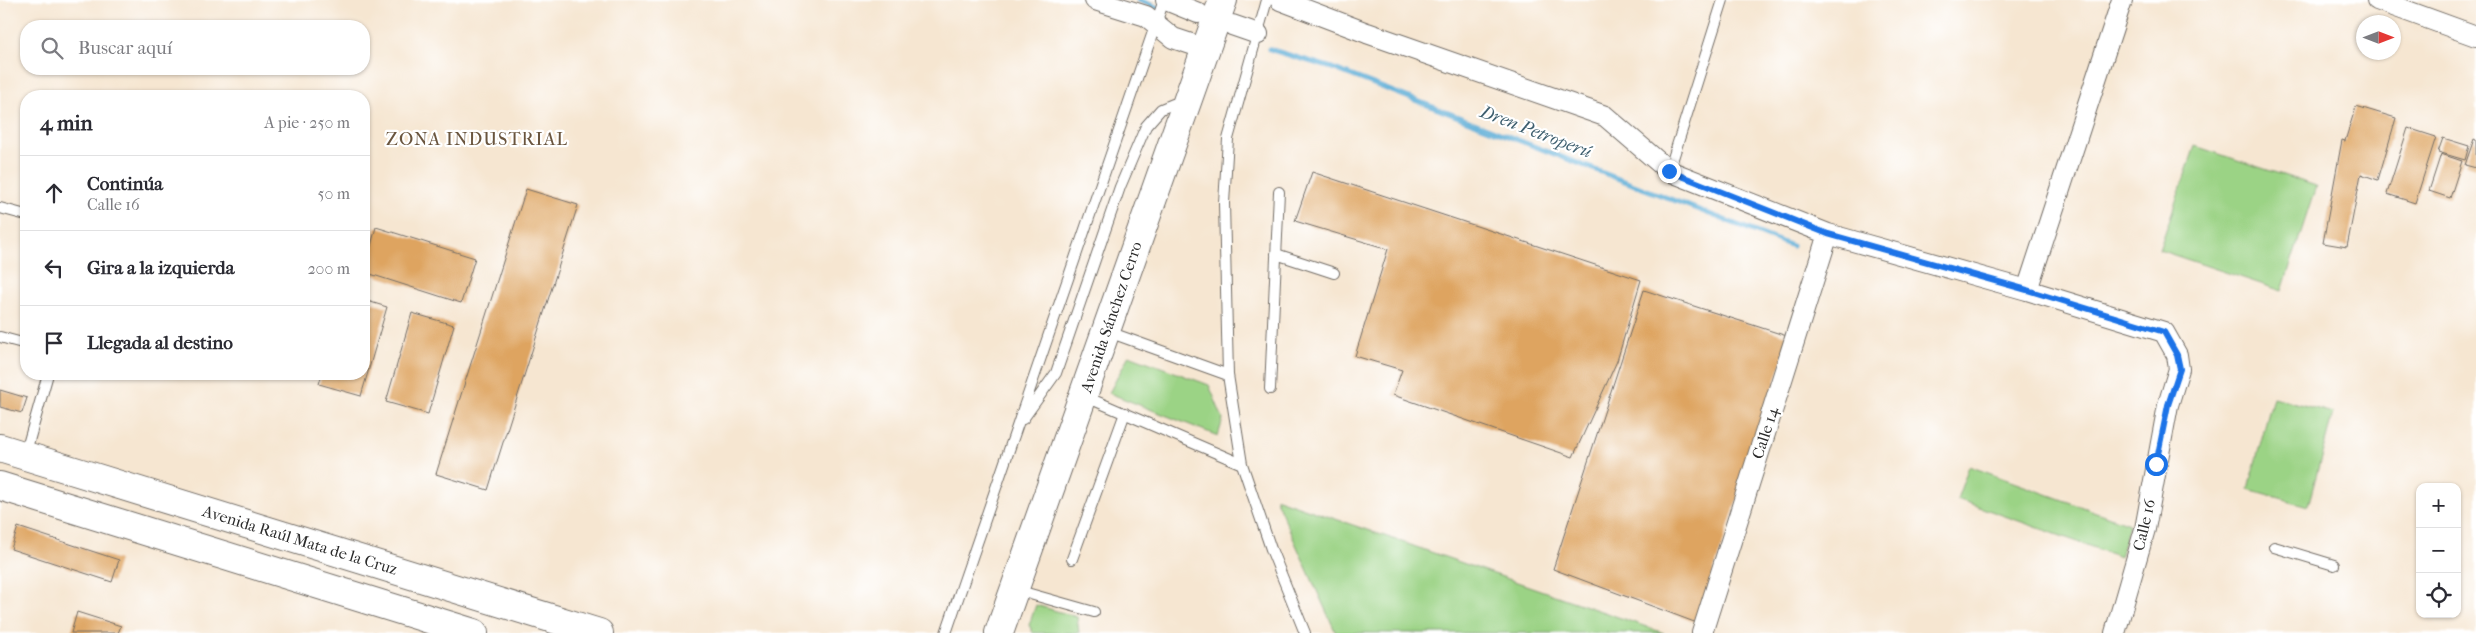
<!DOCTYPE html>
<html lang="es">
<head>
<meta charset="utf-8">
<style>
  body { margin:0; font-family:"IM FELL French Canon",serif; background:#f7f7f7; color:#2b2b33 }
  .controls { position:absolute; right:15px; bottom:15px; display:grid; overflow:hidden; border-radius:10px; box-shadow:0 1px 4px #0004 }
  .controls button { width:45px; height:45px; display:grid; place-items:center; padding:0; border:0; border-bottom:1px solid #e1e1e2; background:#fff; color:#2b2b33; font:25px sans-serif }
  .compass { position:absolute; left:2356px; top:15px; width:45px; height:45px; border-radius:50%; background:#fff; box-shadow:0 1px 4px #0004; rotate:90deg }
  .stop { position:absolute; width:15px; height:15px; margin:-11px; border:4px solid #1a73e8; border-radius:50%; background:#fff }
  .stop.end { background:#1a73e8; border-color:#fff; box-shadow:0 1px 5px #0008 }
  .list { margin:0; padding:0; list-style:none }
  h2 { display:flex; justify-content:space-between; align-items:center; height:65px; margin:0; padding:0 20px; font-size:21px }
  h2 small { font-size:16px; font-weight:400; color:#7c7c81 }
  .list li { display:grid; grid-template-columns:32px 1fr auto; gap:15px; align-items:center; box-sizing:border-box; height:75px; padding:0 20px; border-top:1px solid #e1e1e2 }
  .list b { display:block; font-size:19px; white-space:nowrap }
  .list p { margin:0; font-size:16px; white-space:nowrap; color:#7c7c81 }
  .list em { font-size:16px; font-style:normal; color:#7c7c81 }
  .icon { flex:none; width:28px; height:28px; fill:none; stroke:currentColor; stroke-width:2; stroke-linecap:round; stroke-linejoin:round }
  .map { position:relative; flex:none; width:2476px; height:633px; overflow:hidden }
  .search { position:absolute; background:#fff; box-shadow:0 1px 4px #0004; left:20px; top:20px; width:350px; height:55px; display:flex; align-items:center; gap:12px; box-sizing:border-box; padding:0 18px; border-radius:20px; color:#7c7c81; font-size:19px }
  .panel { position:absolute; background:#fff; box-shadow:0 1px 4px #0004; left:20px; top:90px; width:350px; height:290px; border-radius:20px }
  .map>svg:first-child { display:block }
  .green { fill:#9bd385; stroke:#637f58 }
  .lines { fill:none; stroke-linecap:round; stroke-linejoin:round }
  .stream { stroke:#5aacd5; stroke-width:5 }
  .building { fill:#dea460 }
  .lane-casing { stroke:#726c65; stroke-width:12 }
  .street-casing { stroke:#726c65; stroke-width:22 }
  .primary-casing { stroke:#726c65; stroke-width:30 }
  .highway-casing { stroke:#726c65; stroke-width:30 }
  .lane { stroke:#fff; stroke-width:10 }
  .street { stroke:#fff; stroke-width:20 }
  .primary { stroke:#fff; stroke-width:28 }
  .highway { stroke:#fff; stroke-width:28 }
  .route { stroke:#1a73e8; stroke-width:6 }
  .labels { text-anchor:middle; dominant-baseline:central; stroke-width:4.5; stroke-linejoin:round; paint-order:stroke }
  .street-label { font-size:16px; fill:#2b2b2b; stroke:#fff }
  .water-label { font-size:18px; font-style:italic; fill:#3e5f6f; stroke:#fff }
  .neighbourhood-label { font-size:18px; letter-spacing:1px; fill:#6a553e; stroke:#fff }
</style>
</head>
<body>
<div class="map">
<svg width="2476" height="633" viewBox="0 0 2476 633">
  <rect width="100%" height="100%" fill="#fff"/>
  <filter id="ink" filterUnits="userSpaceOnUse"><feTurbulence type="fractalNoise" baseFrequency=".02" numOctaves="2"/><feDisplacementMap in="SourceGraphic" scale="10" xChannelSelector="R" yChannelSelector="G"/><feConvolveMatrix kernelMatrix="1 2 1 2 8 2 1 2 1" color-interpolation-filters="sRGB"/></filter>
  <filter id="wash" filterUnits="userSpaceOnUse"><feTurbulence type="fractalNoise" baseFrequency=".0096" numOctaves="4" result="noise"/><feDisplacementMap in="SourceGraphic" scale="20" xChannelSelector="R" yChannelSelector="G"/><feGaussianBlur stdDeviation="1.12" result="paint"/><feColorMatrix in="noise" values="0 0 0 0 0 0 0 0 0 0 0 0 0 0 0 0 0 1.4 0 .05"/><feComposite in="paint" operator="in"/></filter>
  <g filter="url(#wash)">
    <rect width="100%" height="100%" fill="#f6e6d1"/>
    <path class="green" d="M2195,146L2316,186L2282,291L2159,250Z
      M1129,355L1209,385L1223,419L1218,436L1109,393Z
      M2273,397L2333,413L2308,506L2248,489Z
      M1969,466L2129,524L2120,557L1957,499Z
      M1275,498L1664,633H1336Z
      M1036,605L1077,617L1079,633H1033L1029,625Z"/>
    <g class="lines">
      <path class="stream" d="M1138,0L1162,9
        M1269,49L1332,68L1792,246"/>
    </g>
    <g id="blocks">
      <path class="building" d="M2356,106L2396,118L2378,180L2361,174L2347,247L2323,243L2342,140L2345,141Z
        M2408,128L2436,137L2415,203L2387,194Z
        M2443,138L2469,146L2465,160L2438,152Z
        M2474,139L2476,140V168L2465,165Z
        M2441,154L2462,161L2450,198L2429,191Z
        M1312,172L1641,280L1617,361L1573,457L1393,395L1402,370L1355,356L1388,249L1295,221Z
        M526,189L578,205L488,490L436,474Z
        M376,227L475,258L461,303L364,272Z
        M1644,290L1790,337L1697,623L1553,569Z
        M364,300L387,307L361,396L319,384L322,374H364Z
        M412,313L454,325L428,414L386,402Z
        M0,390L27,398L22,413L0,407Z
        M18,527L119,560L112,582L11,549Z
        M77,612L121,626L118,633H71Z"/>
    </g>
  </g>
  <g filter="url(#ink)">
    <use href="#blocks" fill-opacity="0" stroke="#726c65" stroke-width="1"/>
    <g class="lines">
      <g class="lane-casing">
        <path id="lane" d="M1267,0L1228,139L1224,203L1228,375L1242,464L1271,549L1305,633
          M1669,171L1723,0
          M0,208L26,215
          M1276,254L1334,273
          M1106,331L1228,375
          M0,337L26,344
          M131,374H133
          M1270,389L1279,192
          M1084,396L1242,464
          M1023,419L1056,373L1120,187L1146,126L1161,109L1173,104L1183,103
          M25,455L48,374
          M2274,547L2334,565
          M1072,559L1125,413
          M1016,590L1094,612
          M946,633L1164,0"/>
      </g>
      <g class="street-casing">
        <path id="street" d="M1095,0L1146,16L1173,38L1206,49
          M1166,0L1198,13
          M1280,0L1367,33L1605,116L1669,171L1828,234L2027,290L2164,332L2177,355L2179,369L2168,405L2145,529L2115,633
          M2377,0L2476,36
          M1232,25L1258,34
          M2027,290L2122,0
          M1702,633L1828,234"/>
      </g>
      <g class="primary-casing">
        <path id="primary" d="M0,448L599,633
          M0,486L474,633"/>
      </g>
      <g class="highway-casing">
        <path id="highway" d="M999,633L1223,0"/>
      </g>
      <use href="#lane" class="lane"/>
      <use href="#street" class="street"/>
      <use href="#primary" class="primary"/>
      <use href="#highway" class="highway"/>
    </g>
  </g>
  <g class="lines" filter="url(#ink)">
    <path class="route" d="M1669,171L1828,234L2027,290L2164,332L2177,355L2180,369L2168,405L2156,464"/>
  </g>
  <g class="labels">
    <g class="street-label">
      <text transform="translate(1111 317) rotate(-71)">Avenida Sánchez Cerro</text>
      <text transform="translate(1765 433) rotate(-72)">Calle 14</text>
      <text transform="translate(2144 525) rotate(-77)">Calle 16</text>
      <text transform="translate(300 540) rotate(17)">Avenida Raúl Mata de la Cruz</text>
    </g>
    <g class="water-label">
      <text transform="translate(1536 132) rotate(21)">Dren Petroperú</text>
    </g>
    <g class="neighbourhood-label">
      <text x="477" y="139">ZONA INDUSTRIAL</text>
    </g>
  </g>
</svg>
<div class="controls">
<button>+</button>
<button>−</button>
<button><svg class="icon" aria-label="locate" viewBox="0 0 24 24"><circle cx="12" cy="12" r="6"/><path d="M12 2v4M12 18v4M2 12h4M18 12h4"/></svg></button>
</div>
<svg class="compass" viewBox="-18 -18 36 36"><path d="M0-13l5 13h-10z" fill="#e53935"/><path d="M0 13l5-13h-10z" fill="#7c7c81"/></svg>
<div class="stop" style="left:2156px;top:464px"></div>
<div class="stop end" style="left:1669px;top:171px"></div>
<div class="search"><svg class="icon" aria-label="search" viewBox="0 0 24 24"><circle cx="10" cy="10" r="6"/><path d="M15 15l6 6"/></svg>Buscar aquí</div>
<section class="panel">
<h2>4 min<small>A pie · 250 m</small></h2>
<ul class="list">
<li><svg class="icon" aria-label="ahead" viewBox="0 0 24 24"><path d="M12 20V5M6 11l6-6 6 6"/></svg><div><b>Continúa</b><p>Calle 16</p></div><em>50 m</em></li>
<li><svg class="icon" aria-label="left" viewBox="0 0 24 24"><path d="M17 20v-9H6M10 6l-5 5 5 5"/></svg><div><b>Gira a la izquierda</b></div><em>200 m</em></li>
<li><svg class="icon" aria-label="arrive" viewBox="0 0 24 24"><path d="M6 21V4h12l-3 4 3 4H6"/></svg><div><b>Llegada al destino</b></div></li>
</ul>
</section>
</div>
</body>
</html>
